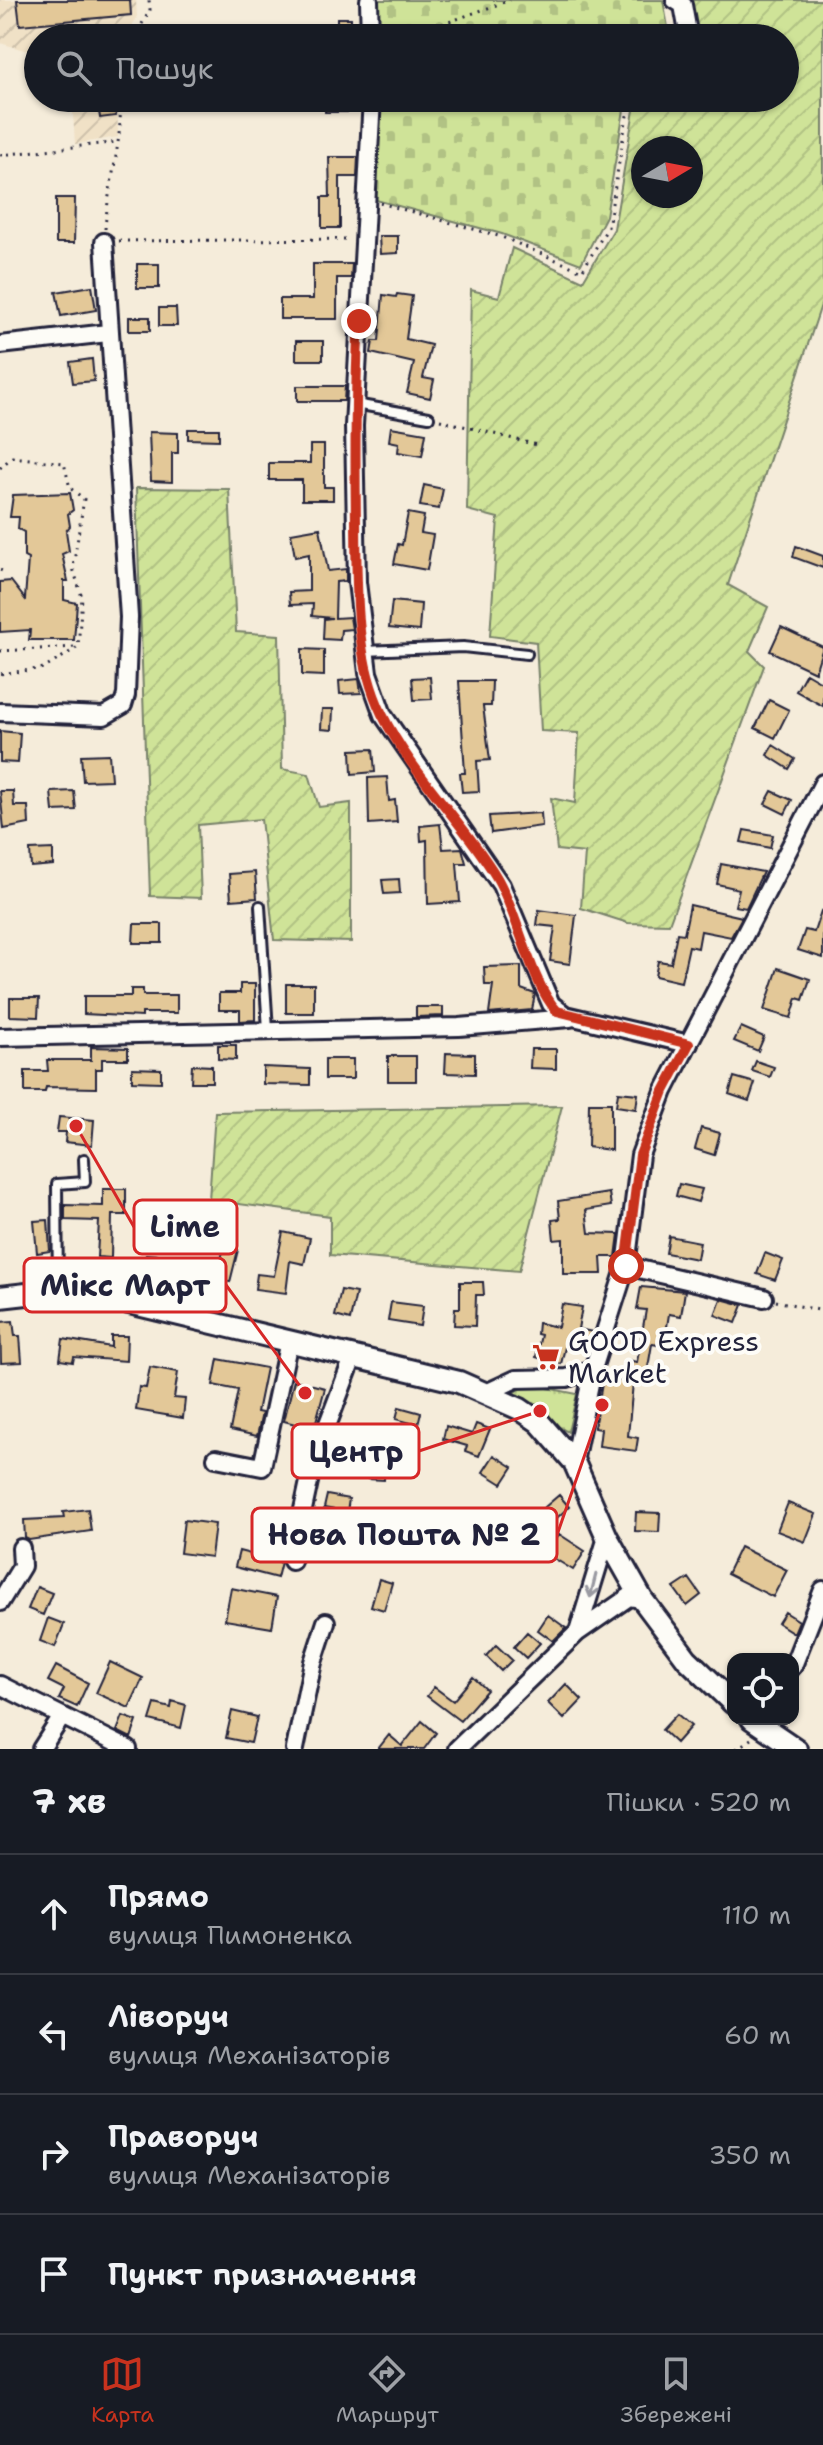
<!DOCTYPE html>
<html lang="uk">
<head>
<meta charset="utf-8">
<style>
  body { margin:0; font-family:"Shantell Sans",sans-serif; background:#242831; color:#f1f3f6 }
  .controls { position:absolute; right:24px; bottom:24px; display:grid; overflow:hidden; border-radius:16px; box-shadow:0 2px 6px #0004 }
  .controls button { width:72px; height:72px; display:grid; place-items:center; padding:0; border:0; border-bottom:2px solid #363941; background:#171b24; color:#f1f3f6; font:40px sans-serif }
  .compass { position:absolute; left:631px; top:136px; width:72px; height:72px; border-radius:50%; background:#171b24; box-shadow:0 2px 6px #0004; rotate:80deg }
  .stop { position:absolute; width:24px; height:24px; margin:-18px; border:6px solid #c8321e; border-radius:50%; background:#fff }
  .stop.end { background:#c8321e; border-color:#fff; box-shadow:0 2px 8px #0008 }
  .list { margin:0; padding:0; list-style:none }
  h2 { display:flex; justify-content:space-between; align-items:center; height:104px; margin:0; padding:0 32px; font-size:34px }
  h2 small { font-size:26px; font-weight:400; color:#9ea1a6 }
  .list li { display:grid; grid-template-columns:52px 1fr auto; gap:24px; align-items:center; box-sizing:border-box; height:120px; padding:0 32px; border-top:2px solid #363941 }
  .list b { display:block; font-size:30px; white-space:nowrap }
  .list p { margin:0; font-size:26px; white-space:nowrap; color:#9ea1a6 }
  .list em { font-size:26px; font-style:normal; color:#9ea1a6 }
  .icon { flex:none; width:44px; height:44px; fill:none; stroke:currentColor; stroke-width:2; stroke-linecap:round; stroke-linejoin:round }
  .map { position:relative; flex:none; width:823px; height:1749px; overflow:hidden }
  .search { position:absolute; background:#171b24; box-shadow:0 2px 6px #0004; left:24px; right:24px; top:24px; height:88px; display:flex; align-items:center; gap:20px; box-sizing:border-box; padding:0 28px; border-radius:44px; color:#9ea1a6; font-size:30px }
  .sheet { height:584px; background:#171b24 }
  nav { display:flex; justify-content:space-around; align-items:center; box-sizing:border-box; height:112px; border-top:2px solid #363941; background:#171b24; font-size:22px; color:#9ea1a6 }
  nav a { display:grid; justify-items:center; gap:4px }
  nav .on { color:#c8321e }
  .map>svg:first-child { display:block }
  .industrial { fill:url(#industrial-furrows) }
  .grass { fill:url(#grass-tufts); stroke:#78826a; stroke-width:2 }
  .cemetery { fill:url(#cemetery-stones); stroke:#78826a; stroke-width:2 }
  .garden { fill:url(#garden-furrows); stroke:#78826a; stroke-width:2; fill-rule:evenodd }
  .building { fill:#e3c898; stroke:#22223b; stroke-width:2 }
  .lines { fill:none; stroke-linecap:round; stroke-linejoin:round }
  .service-casing { stroke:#22223b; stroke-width:14 }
  .minor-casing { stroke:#22223b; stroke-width:22 }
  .tertiary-casing { stroke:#22223b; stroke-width:26 }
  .path { stroke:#22223b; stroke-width:3; stroke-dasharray:2 6; stroke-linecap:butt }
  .service { stroke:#fdfcf7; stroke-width:8 }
  .minor { stroke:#fdfcf7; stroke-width:16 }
  .tertiary { stroke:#fdfcf7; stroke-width:20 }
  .oneway { stroke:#9a9aa2 }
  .route { stroke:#c8321e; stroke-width:10 }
  .labels { text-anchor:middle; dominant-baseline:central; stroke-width:8; stroke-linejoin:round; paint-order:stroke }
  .poi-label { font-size:28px; fill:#22223b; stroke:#fdfcf7; text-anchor:start }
  .leader { fill:none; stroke:#d62828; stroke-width:3 }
  .callout-dot { fill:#d62828; stroke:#fdfcf7; stroke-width:3 }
  .callout { fill:#fdfcf7; stroke:#d62828; stroke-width:3 }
  .callout-label { font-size:30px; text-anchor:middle; font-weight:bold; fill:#22223b }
</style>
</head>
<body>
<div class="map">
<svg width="823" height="1749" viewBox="0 0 823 1749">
  <defs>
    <pattern id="industrial-furrows" width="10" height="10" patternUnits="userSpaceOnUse" patternTransform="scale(2)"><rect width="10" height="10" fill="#f0e1c6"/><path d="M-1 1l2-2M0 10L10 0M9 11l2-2" fill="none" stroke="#cec1ab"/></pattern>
    <pattern id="grass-tufts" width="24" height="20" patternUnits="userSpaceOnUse" patternTransform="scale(2)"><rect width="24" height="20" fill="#cfe398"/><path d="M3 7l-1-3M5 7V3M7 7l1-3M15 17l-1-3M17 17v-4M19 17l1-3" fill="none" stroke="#b1c284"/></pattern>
    <pattern id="cemetery-stones" width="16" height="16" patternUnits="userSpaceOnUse" patternTransform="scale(2)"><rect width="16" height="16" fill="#cfe398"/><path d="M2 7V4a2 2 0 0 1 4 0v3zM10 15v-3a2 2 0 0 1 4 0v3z" fill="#b1c284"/></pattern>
    <pattern id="garden-furrows" width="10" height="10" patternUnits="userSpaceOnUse" patternTransform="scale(2)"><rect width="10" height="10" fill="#cfe398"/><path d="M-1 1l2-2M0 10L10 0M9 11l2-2" fill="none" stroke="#b1c284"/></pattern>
  </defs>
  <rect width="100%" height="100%" fill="#f5ecda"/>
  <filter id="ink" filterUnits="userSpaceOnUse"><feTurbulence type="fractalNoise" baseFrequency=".0125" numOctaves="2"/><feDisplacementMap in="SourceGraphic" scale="16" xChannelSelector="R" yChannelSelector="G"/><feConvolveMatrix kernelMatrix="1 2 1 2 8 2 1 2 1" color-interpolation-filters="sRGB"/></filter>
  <g filter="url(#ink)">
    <path class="industrial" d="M0,0H136L137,18L124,38H38V54L0,43Z
      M72,98H117L118,137L75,144Z"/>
    <path class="grass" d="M527,1384L577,1394L568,1432L551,1422L548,1412L534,1403L525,1406L510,1395Z"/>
    <path class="cemetery" d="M376,0H663L670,38H378Z
      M379,98H626L606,216L581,264L502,234L376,200Z"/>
    <path class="garden" d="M689,0H823V299L728,585L768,607L749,651L764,666L669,924L628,923L581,908L585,853L557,850L551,798L575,803L579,733L541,731L536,642L490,636L498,518L467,510L471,290L499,297L512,248L583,281L614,229L636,98H785V38H696ZM643,148H691V196H643Z
      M136,488L229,489L236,632L279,635L282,769L309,774L319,807L351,803V942L274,940L261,819L198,825L201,898L150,896Z
      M562,1106L519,1271L330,1255V1216L209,1200L215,1112Z"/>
    <path class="building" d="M17,0H130L131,15L20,25Z
      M337,18H351V38H337Z
      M97,98H113L116,116L100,118Z
      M325,98H352V112H325Z
      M329,157H358L357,177H340V228H322V197H330Z
      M56,198H75L74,243H56Z
      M379,236H398V253L380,254Z
      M137,264H159V288H137Z
      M313,264H352L351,278H337V319H280V299H313Z
      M92,286L96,310L61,316L56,292Z
      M397,294L412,296L406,339L431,345L423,378L434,380L430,398L407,393L414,363L371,353L373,341H379L383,295L396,297Z
      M159,308H176L177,326H159Z
      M129,317H150V331H129Z
      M296,341H323V360H296Z
      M92,359L94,381L73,383L70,362Z
      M297,386H345L344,401H297Z
      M391,427L426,433L422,456L398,452L399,443L389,441Z
      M188,429H219V440L188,439Z
      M149,432L178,433V453H172V482L151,481Z
      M310,445H324V487H333V500H302V480H269V463H310Z
      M424,485L443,489L439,509L420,506Z
      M70,493L73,510L68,514L70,526L66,531L69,551L62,554L68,581H64V600L77,603L74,640H29L30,630L0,632V582L11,581L25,599L28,559L24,557V532L18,529L19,517H10L13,495Z
      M408,513L424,516L421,533L433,535L427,570L394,564L398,544L402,545Z
      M320,528L328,571L346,569V581L336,582L335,618L350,617L352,629L341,630L340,640L323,639L324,619L332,618L312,616L313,604L290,605L289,592L309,591V554L295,557L291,533Z
      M796,546L823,556V568L793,557Z
      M392,601L421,604L419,631L389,628Z
      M781,627L823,647L815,672L770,651Z
      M302,649L324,650V676L302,675Z
      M806,673L823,683V706L796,691Z
      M430,677L432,699L414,700L412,678Z
      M359,679L361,693L340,694L339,681Z
      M459,681H492L491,706H483L490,760L477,761L479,791L462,792L460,773H465Z
      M769,700L789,710L775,738L755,728Z
      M322,709H333L332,730L321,729Z
      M0,731L20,733L18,763L0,762Z
      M773,745L795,759L789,769L767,755Z
      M373,749L375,772L352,774L351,750Z
      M109,754L111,780L83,781L81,755Z
      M387,777L389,801L395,800L397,822L369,824L368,778Z
      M0,791H13L14,806H28L29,824L4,829Z
      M74,791L76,810L53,811L51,792Z
      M772,791L792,800L785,814L765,804Z
      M541,813L542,826L491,833L489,816Z
      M440,824L443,849L462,848L466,863H457L460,902L428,904L427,840L421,841L420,826Z
      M744,830L773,835L770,848L741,842Z
      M53,849V865L31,867L30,850Z
      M721,864L763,872L746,908L735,906L739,889L717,884Z
      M255,872L257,898L231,900L229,874Z
      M399,879L400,893L384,894L382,880Z
      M690,905L742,917L731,937L701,931L698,948L689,946L681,982L655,976L658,961L671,963L677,933L684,934Z
      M539,910L576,915L570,964L550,961L555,927L537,925Z
      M821,911L823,912V958L798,950L805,930L814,932Z
      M134,924H162V943H133Z
      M521,966V989L535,994L532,1010L489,1014L493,985H485L484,967Z
      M778,968L810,979L803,1000L797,998L791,1018L764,1010Z
      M240,984H255V1020L240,1021V1010H219V993H240Z
      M286,984H314V1013H286Z
      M131,989H143V995H177V1013H142V1017L84,1014V996H131Z
      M10,998H39L38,1017L10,1016Z
      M416,1007H443V1016L416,1017Z
      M741,1027L764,1037L758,1051L734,1041Z
      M218,1045H236V1060L218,1059Z
      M91,1047L128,1048V1059H102V1069H96V1088L46,1087L45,1092H25V1071H48L47,1060H91Z
      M531,1049H556V1069L530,1068Z
      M446,1053L475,1054V1074L445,1073Z
      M388,1056H416V1081H388Z
      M325,1059H353V1079H325Z
      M756,1061L774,1067L770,1077L752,1071Z
      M192,1065L212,1066V1082H191Z
      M263,1067L310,1069V1085L263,1084Z
      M132,1068L161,1069V1082L132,1081Z
      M734,1077L755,1083L749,1101L729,1094Z
      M618,1092L638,1094L636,1109L616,1106Z
      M589,1103H611V1150L588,1147Z
      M59,1117L94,1120L92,1145L65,1142L66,1132H57Z
      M701,1128L720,1133L714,1155L695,1149Z
      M679,1184L702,1189L698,1202L676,1196Z
      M103,1189H126V1215H112L111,1258L97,1257L99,1221L65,1220V1205L103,1206Z
      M609,1193L611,1206L586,1210L589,1233L619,1234L616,1257H601L602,1274H563V1239L554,1240L552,1220L560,1219L558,1201Z
      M48,1220L50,1251L37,1253L34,1221Z
      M283,1232L310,1238L304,1264L290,1261L286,1293L255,1289L257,1274L274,1276Z
      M669,1236L700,1242L697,1259L666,1253Z
      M224,1247L238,1250L230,1282L216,1279Z
      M765,1253L783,1260L775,1280L757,1274Z
      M146,1254L158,1255L155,1279L143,1277Z
      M460,1282H483L484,1295H476L475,1326L454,1325L455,1308H460Z
      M641,1287L685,1291L681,1316L669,1314L664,1346L652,1344L645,1385L633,1383L628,1436L638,1438L636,1451L599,1446L601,1429L594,1428L603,1378L623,1381L627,1360L637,1362L646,1310L637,1309Z
      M341,1290L356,1293L350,1320L335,1316Z
      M721,1299L743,1305L736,1323L715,1315Z
      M391,1302L423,1306L420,1326L388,1321Z
      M562,1304L582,1307L578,1329L593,1332L590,1342L567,1339L561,1364L536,1357L541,1335L537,1334L538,1323L558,1327Z
      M13,1321L15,1336H20L22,1362L1,1363L0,1322Z
      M111,1336H127L126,1361L74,1357L73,1362L60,1360L63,1339L111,1347Z
      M218,1359L266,1368L257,1412L262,1413L257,1436L230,1430L238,1390L213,1385Z
      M150,1367L178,1372L174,1398L185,1399L183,1418L136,1410L139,1387L146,1388Z
      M294,1380L325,1388L314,1429L284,1421Z
      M399,1407L421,1413L418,1425L396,1419Z
      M476,1424L490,1429L479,1456L465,1451L467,1446L443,1439L446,1426L472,1434Z
      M370,1446L386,1447L384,1480L368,1479Z
      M494,1455L513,1467L502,1484L483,1472Z
      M327,1495L349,1499L347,1512L324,1508Z
      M559,1495L569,1507L550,1524L539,1512Z
      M788,1503L816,1514L805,1542L777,1531Z
      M88,1509L91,1531L29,1540L25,1538L24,1520L64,1518L63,1512Z
      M636,1512L660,1513L659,1532L635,1531Z
      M184,1520L215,1524L211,1557L180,1553Z
      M559,1534L585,1551L573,1570L547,1554Z
      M740,1547L787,1570L773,1597L727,1574Z
      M239,1551L281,1562L277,1578L235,1567Z
      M689,1578L701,1595L687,1606L674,1588Z
      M379,1579L392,1583L384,1610L371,1606Z
      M37,1587L52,1593L43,1615L28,1609Z
      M231,1588L277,1597L272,1628L225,1620Z
      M785,1612L799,1621L794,1633L778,1623Z
      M548,1615L566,1628L553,1641L538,1630Z
      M48,1618L64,1624L55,1647L40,1641Z
      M527,1632L540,1643L526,1658L514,1647Z
      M496,1645L512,1660L501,1671L486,1656Z
      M110,1662L143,1678L129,1708L96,1693Z
      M56,1666L88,1683L77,1707L59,1699L64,1689L48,1681Z
      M473,1677L487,1690L460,1721L427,1696L434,1687L453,1701Z
      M566,1684L582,1700L564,1719L548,1703Z
      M172,1701L186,1705L181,1728L150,1720L155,1704L171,1708Z
      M232,1711L257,1717L251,1743L226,1738Z
      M677,1714L691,1726L676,1743L662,1730Z
      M123,1716L137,1721L131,1738L117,1731Z
      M422,1721L436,1733L424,1749H378L389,1735L402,1746Z"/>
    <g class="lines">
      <g class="service-casing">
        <path id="service" d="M355,404L429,417
          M364,651L463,647L527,654
          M260,906L268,1030
          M58,1290L57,1184L85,1182L84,1159"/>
      </g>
      <g class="minor-casing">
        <path id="minor" d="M369,0L370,38
          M675,0L683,5L689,38
          M372,98L354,426L357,582L368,673L383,715L501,885L551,1004L565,1015L689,1044
          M0,345L108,333
          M0,712L104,716L123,705L126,695L129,617L104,242
          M0,1037L459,1027L570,1018
          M626,1266L764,1298
          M593,1369L626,1266L640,1155L664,1091L823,783
          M488,1392L516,1379L567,1378L593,1369L574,1462
          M216,1458L262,1467L289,1341
          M292,1561L313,1463L354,1355
          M0,1602L22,1566L21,1548
          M578,1632L607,1537
          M793,1666L823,1590
          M0,1685L128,1749
          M41,1749L61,1718
          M295,1749L313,1662L326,1622
          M457,1749L577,1633L629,1597L642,1599"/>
      </g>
      <g class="tertiary-casing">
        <path id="tertiary" d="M0,1297L71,1289L459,1382L520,1409L539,1422L574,1462L607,1537L642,1599L687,1659L733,1703
          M752,1719L796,1749"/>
      </g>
      <path class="path" d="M134,38L150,10L149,0
        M423,38L432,28L510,0
        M0,155L119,142
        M380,203L502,237L582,271L608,227L630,98
        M105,229C108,184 123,142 120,98
        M119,241L351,239
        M440,420L537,445
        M0,468L12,457L64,463L70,488L84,499L73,568L82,597L78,647L45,668L0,674
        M0,570L4,572
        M0,651L76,647
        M776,1301L823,1311
        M736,1749L751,1739"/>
      <use href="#service" class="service"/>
      <use href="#minor" class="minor"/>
      <use href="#tertiary" class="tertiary"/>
    </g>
    <defs><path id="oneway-shaft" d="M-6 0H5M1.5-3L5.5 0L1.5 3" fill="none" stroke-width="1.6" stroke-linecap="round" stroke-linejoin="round" transform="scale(2)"/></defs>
    <use class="oneway" href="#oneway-shaft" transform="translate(593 1586) rotate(104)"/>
  </g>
  <g class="lines" filter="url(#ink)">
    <path class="route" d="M359,321C355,388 355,455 356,522C357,584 354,657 382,714C411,774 463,821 497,878C519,916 530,982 557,1011L689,1044L664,1091L640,1155L626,1266"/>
  </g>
  <defs>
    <g id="supermarket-bare" transform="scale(2.16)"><path d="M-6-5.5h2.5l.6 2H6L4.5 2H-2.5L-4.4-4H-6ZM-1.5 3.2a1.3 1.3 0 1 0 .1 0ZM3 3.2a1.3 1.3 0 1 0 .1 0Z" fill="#c8321e" stroke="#fdfcf7" stroke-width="2.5" paint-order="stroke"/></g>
  </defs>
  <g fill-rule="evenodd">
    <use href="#supermarket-bare" x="546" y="1357"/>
  </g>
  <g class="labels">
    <g class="poi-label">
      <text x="568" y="1341">GOOD Express<tspan x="568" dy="32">Market</tspan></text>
    </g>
  </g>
  <path class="leader" d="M76 1126L134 1227M305 1393L226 1285M540 1411L419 1451M602 1405L557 1535"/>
  <g class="callout-dot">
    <circle cx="76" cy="1126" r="8"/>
    <circle cx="305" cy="1393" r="8"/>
    <circle cx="540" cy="1411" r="8"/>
    <circle cx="602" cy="1405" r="8"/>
  </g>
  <g class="callout">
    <rect x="134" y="1200" width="103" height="54" rx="8"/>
    <rect x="24" y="1258" width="202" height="54" rx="8"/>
    <rect x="292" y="1424" width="127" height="54" rx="8"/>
    <rect x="252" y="1508" width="305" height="54" rx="8"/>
  </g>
  <g class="callout-label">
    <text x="185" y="1237">Lime</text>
    <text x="125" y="1296">Мікс Март</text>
    <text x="356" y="1462">Центр</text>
    <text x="404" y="1545">Нова Пошта № 2</text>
  </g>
</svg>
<div class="controls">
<button><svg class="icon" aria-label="locate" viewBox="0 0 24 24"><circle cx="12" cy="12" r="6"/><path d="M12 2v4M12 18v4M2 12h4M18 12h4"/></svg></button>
</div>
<svg class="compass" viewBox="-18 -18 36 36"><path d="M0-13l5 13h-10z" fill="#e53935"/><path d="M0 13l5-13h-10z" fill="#9ea1a6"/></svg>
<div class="stop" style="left:626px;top:1266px"></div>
<div class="stop end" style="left:359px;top:321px"></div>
<div class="search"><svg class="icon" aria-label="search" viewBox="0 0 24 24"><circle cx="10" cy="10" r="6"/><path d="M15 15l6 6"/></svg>Пошук</div>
</div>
<section class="sheet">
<h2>7 хв<small>Пішки · 520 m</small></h2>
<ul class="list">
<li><svg class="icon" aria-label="ahead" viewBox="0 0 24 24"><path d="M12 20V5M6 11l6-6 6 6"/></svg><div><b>Прямо</b><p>вулиця Пимоненка</p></div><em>110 m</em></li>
<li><svg class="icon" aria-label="left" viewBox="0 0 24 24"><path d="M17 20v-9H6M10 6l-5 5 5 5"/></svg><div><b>Ліворуч</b><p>вулиця Механізаторів</p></div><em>60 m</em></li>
<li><svg class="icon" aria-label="right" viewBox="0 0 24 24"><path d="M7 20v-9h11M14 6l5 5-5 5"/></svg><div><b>Праворуч</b><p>вулиця Механізаторів</p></div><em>350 m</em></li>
<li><svg class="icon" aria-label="arrive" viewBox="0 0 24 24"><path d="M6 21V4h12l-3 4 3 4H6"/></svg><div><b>Пункт призначення</b></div></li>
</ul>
</section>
<nav>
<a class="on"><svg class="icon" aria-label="map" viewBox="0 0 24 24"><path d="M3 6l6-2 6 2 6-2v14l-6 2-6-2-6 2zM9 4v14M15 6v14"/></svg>Карта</a>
<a><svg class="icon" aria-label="directions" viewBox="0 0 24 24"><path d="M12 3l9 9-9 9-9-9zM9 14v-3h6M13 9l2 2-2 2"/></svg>Маршрут</a>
<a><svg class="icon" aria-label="saved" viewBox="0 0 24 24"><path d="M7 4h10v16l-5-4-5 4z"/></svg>Збережені</a>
</nav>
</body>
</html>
